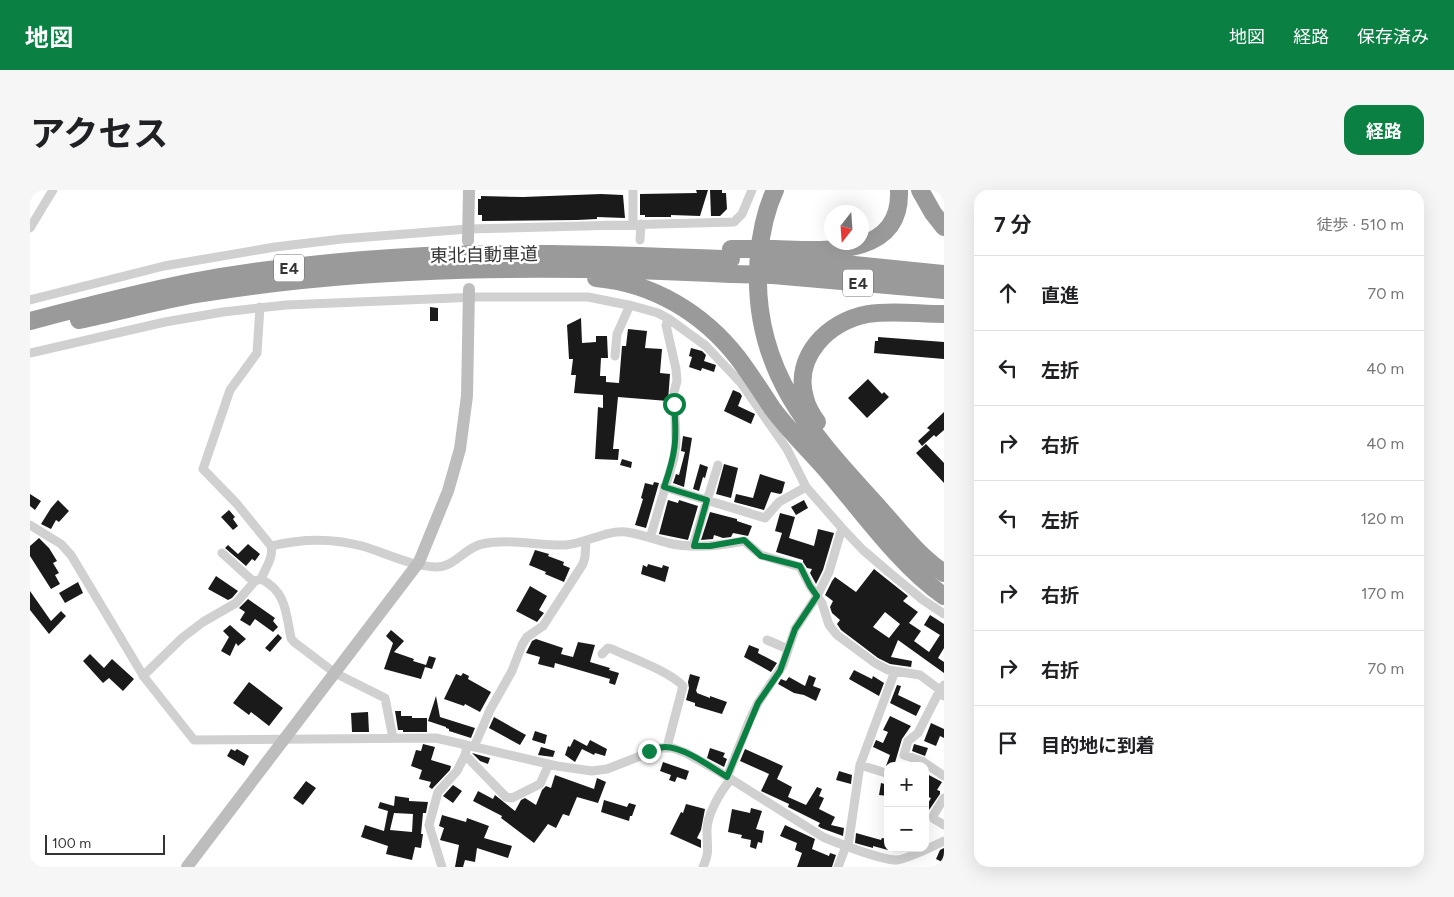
<!DOCTYPE html>
<html lang="ja">
<head>
<meta charset="utf-8">
<style>
  body { margin:0; font-family:Figtree,"Noto Sans JP",sans-serif; background:#f6f6f6; color:#202124 }
  .controls { position:absolute; right:15px; bottom:15px; display:grid; overflow:hidden; border-radius:10px; box-shadow:0 5px 20px #0002 }
  .controls button { width:45px; height:45px; display:grid; place-items:center; padding:0; border:0; border-bottom:1px solid #e0e0e0; background:#fff; color:#202124; font:25px sans-serif }
  .compass { position:absolute; left:794px; top:15px; width:45px; height:45px; border-radius:50%; background:#fff; box-shadow:0 5px 20px #0002; rotate:197deg }
  .scale { position:absolute; left:15px; bottom:12px; width:120px; box-sizing:border-box; padding-left:5px; border:2px solid #333; border-top:0; font-size:14px; line-height:18px; white-space:nowrap; color:#333; -webkit-text-stroke:4px #fff; paint-order:stroke }
  .stop { position:absolute; width:15px; height:15px; margin:-11px; border:4px solid #0b8043; border-radius:50%; background:#fff }
  .stop.end { background:#0b8043; border-color:#fff; box-shadow:0 1px 5px #0008 }
  .list { margin:0; padding:0; list-style:none }
  h2 { display:flex; justify-content:space-between; align-items:center; height:65px; margin:0; padding:0 20px; font-size:21px }
  h2 small { font-size:16px; font-weight:400; color:#757577 }
  .list li { display:grid; grid-template-columns:32px 1fr auto; gap:15px; align-items:center; box-sizing:border-box; height:75px; padding:0 20px; border-top:1px solid #e0e0e0 }
  .list b { display:block; font-size:19px; white-space:nowrap }
  .list em { font-size:16px; font-style:normal; color:#757577 }
  .icon { flex:none; width:28px; height:28px; fill:none; stroke:currentColor; stroke-width:2; stroke-linecap:round; stroke-linejoin:round }
  .map { position:relative; flex:none; width:914px; height:677px; overflow:hidden; border-radius:15px }
  header { display:flex; align-items:center; gap:30px; box-sizing:border-box; height:70px; padding:0 25px; background:#0b8043; color:#fff }
  header strong { font-size:24px }
  nav { display:flex; gap:28px; margin-inline-start:auto; font-size:18px }
  .intro { display:flex; align-items:center; justify-content:space-between; box-sizing:border-box; height:120px; padding:0 30px }
  h1 { margin:0; font-size:35px }
  .button { padding:12px 22px; border-radius:15px; background:#0b8043; color:#fff; font-size:18px; font-weight:700 }
  main { display:flex; gap:30px; padding:0 30px }
  aside { flex:1; background:#fff; border-radius:15px; box-shadow:0 5px 20px #0002 }
  .map>svg:first-child { display:block }
  .building { fill:#1a1a1a; fill-rule:evenodd }
  .lines { fill:none; stroke-linecap:round; stroke-linejoin:round }
  .street { stroke:#d0d0d0; stroke-width:9 }
  .secondary { stroke:#bdbdbd; stroke-width:12 }
  .highway { stroke:#9a9a9a; stroke-width:18 }
  .highway-bridge { stroke:#9a9a9a; stroke-width:18 }
  .route { stroke:#0b8043; stroke-width:6 }
  .labels { text-anchor:middle; dominant-baseline:central; stroke-width:5; stroke-linejoin:round; paint-order:stroke }
  .shield { fill:#fff; stroke:#707070; stroke-width:1 }
  .shield-label { font-size:16px; font-weight:bold; fill:#333 }
  .street-label { font-size:18px; fill:#333; stroke:#fff }
</style>
</head>
<body>
<header>
<strong>地図</strong>
<nav><a>地図</a><a>経路</a><a>保存済み</a></nav>
</header>
<div class="intro"><h1>アクセス</h1><a class="button">経路</a></div>
<main>
<div class="map">
<svg width="914" height="677" viewBox="0 0 914 677">
  <rect width="100%" height="100%" fill="#fff"/>
  <path class="building" d="M666,0H678L670,26L641,25V27H615V25H610V4L667,3Z
    M680,0H692V3H696L697,19L690,26H681Z
    M571,4L593,5L595,28L567,27V29L547,30L452,31V25H448V9H451V6L493,7Z
    M400,117L408,118V131H400Z
    M551,128L552,153L566,152V146H577L578,168H571L570,186H576V192L589,193L592,156H596L598,139L617,141L615,158L632,159L630,183L640,184L638,211L588,207L583,259H589L588,270L565,269L568,217L573,218V205L544,203L546,185H541L543,169H539L537,135Z
    M848,147L914,152V169L844,163L845,151H848Z
    M661,158L672,161L676,165L674,171L686,175L684,182L672,178L671,181L659,177L662,167L659,166Z
    M838,189L852,204L854,202L859,207L837,228L818,208Z
    M703,200L710,203L712,206L708,216L725,224L721,234L694,221Z
    M914,222V240L906,247L904,245L892,256L888,251L900,240L897,238Z
    M653,246L662,248L654,297L643,293L646,284L649,285L655,262L651,261Z
    M896,254L914,273V293L886,263Z
    M592,269L602,272L601,278L590,275Z
    M670,274L678,277L675,288L673,287L669,301L663,299Z
    M694,274L708,278L701,308L686,304Z
    M730,284L755,292L752,303L750,304L741,302L734,320L704,312L706,304L723,308Z
    M624,292L629,293L616,338L605,335L613,309L611,308L615,293L623,295Z
    M0,304L11,311L5,320L0,316Z
    M28,310L39,321L29,332L26,330L21,339L11,334L21,318Z
    M638,310L648,313L649,310L668,316L658,350L629,344Z
    M774,310L778,318L766,325L761,317Z
    M199,320L205,327L203,329L208,336L203,340L191,327Z
    M680,322L707,329V331L722,336L718,346L703,343L701,347L693,348L684,345L683,349L671,350Z
    M750,323L765,327L759,348L784,356L788,339L804,343L793,380L786,394L780,383L782,379L777,378L773,372V370L746,362L752,343L745,341Z
    M9,348L19,358L27,371L23,373L29,383L25,385L30,394L21,399L0,366V356Z
    M218,354L230,364L225,371L222,369L216,376L195,358L198,355L208,364Z
    M505,360L519,364L518,366L534,372L533,375L540,378L534,392L515,384L516,382L499,375Z
    M618,374L632,378L633,375L639,377L635,392L611,384L613,375L617,377Z
    M844,379L878,406L873,411L888,422L879,433L891,441L884,451L899,462L910,445L894,435L900,425L914,434V458L908,468L914,472V483L868,450L861,467L882,471L881,477L860,474L848,468L811,440L807,434L810,430L802,423L800,417L803,411L795,405L802,391L805,387L826,402ZM855,422L870,434L859,448L843,437Z
    M186,386L208,401L202,408L198,410L178,399Z
    M48,392L53,403L35,413L29,403Z
    M500,396L517,406L509,420L514,423L507,432L486,421Z
    M0,401L21,431L31,421L36,426L19,444L0,420Z
    M218,409L245,428L243,431L248,437L243,442L225,429L220,436L210,430L215,422L209,418Z
    M200,435L216,449L208,456L206,453L200,466L191,461L199,447L193,441Z
    M361,440L374,451L364,462L384,469L383,471L396,475L399,466L406,468L402,479L395,477L391,489L354,479L363,453L356,446Z
    M248,444L252,448L240,462L235,458Z
    M506,449L533,458L531,464L543,467L548,452L565,455L560,472L580,478L579,480L589,483L585,495L579,493L580,489L525,473L524,478L508,474L510,467L496,463L502,451Z
    M719,455L729,459L728,463L747,473L741,482L714,467Z
    M60,464L74,478L82,469L104,489L93,501L79,488L73,493L53,471Z
    M824,480L842,489L843,486L854,493L849,506L819,489Z
    M433,483L439,486L438,489L461,502L450,522L435,514L434,516L414,509L426,484L431,486Z
    M660,484L670,487L666,501L667,502V503L680,508V506L697,512L692,524L665,516V513L656,510L659,498L658,492Z
    M779,485L786,488L783,496L791,499L786,511L774,505L764,503L748,494L751,489L756,491L759,487L775,496Z
    M219,492L253,518L239,536L221,522L219,525L203,513Z
    M867,495L871,496L868,505L891,516L886,526L860,513Z
    M406,506L410,527L445,538L441,548L419,541V539L416,538V537L398,531Z
    M365,521H371V526H382V528H397V542H373V540H368Z
    M338,522L339,542H322L321,523Z
    M860,526L881,536L872,549L864,576H856L860,565L843,557L846,550L853,553L858,542L853,540Z
    M464,527L496,545L490,555L459,538Z
    M901,533L914,539V548L910,546L906,556L894,551Z
    M505,541L517,545L515,554L502,550Z
    M544,549L557,556L560,550L577,559L575,566L565,563L564,565L552,559L545,572L535,565L538,556L540,557Z
    M393,554L405,557L401,570L421,576L420,580L402,599L399,597L401,592L389,589L392,580L381,576L386,560L391,561Z
    M884,554L898,558L895,566L882,561Z
    M511,557L525,561L523,567L508,565Z
    M680,558L695,563L693,567L697,569L694,577L677,568Z
    M201,559L205,561L207,559L219,566L214,576L197,566Z
    M715,559L753,576L747,589L762,597L758,607L776,615L787,597L792,599L789,606L794,608L789,619L805,627L801,635L814,638L813,646L791,638L788,636L790,633L758,617L759,614L731,601L739,584L710,571Z
    M442,563L460,568L458,574L450,571Z
    M633,572L659,581L656,590L647,587L645,592L639,590L641,585L630,581Z
    M809,581L822,585L821,594L806,590Z
    M897,584L912,592L907,600L910,601V604L897,623L898,630L895,636V619L901,608L895,606Z
    M525,585L564,599L567,588L576,592L568,613L547,607L539,626L533,624L526,638L518,634L504,653L471,628L472,626L443,611L448,601L463,609L465,605L485,621L491,610L495,608L506,615L512,600L516,596L521,598Z
    M276,591L286,598L273,615L263,608Z
    M851,593L858,595V606L849,605Z
    M423,595L432,601L423,613L413,606Z
    M365,606L379,608V611L398,612L396,623H393L391,644H393L391,658L385,657L382,670L356,664L358,656L331,647L335,635L354,641L358,621L348,618L350,612L364,616ZM364,623L383,624L382,642L360,640Z
    M574,610L597,617L599,613L606,615L602,626H600L599,631L571,622Z
    M656,614L675,619L671,640L667,648L671,650V658L640,644L651,622L653,623Z
    M721,618L732,621L726,639L734,641L732,653L728,652L726,659L720,657L721,650L711,648L712,645L698,642L702,619L720,623Z
    M412,625L436,632L437,628L459,636L454,648L482,656L478,668L447,658L445,672L435,670L433,677H425L429,655L410,650L414,638L409,636Z
    M755,635L785,649L782,659L799,666L800,663L806,665L802,677H767L772,663L765,660L767,653L750,646Z
    M826,643L851,650L852,648L858,649V660L843,656V658L825,653Z
    M914,658V673L906,669L910,660Z"/>
  <g class="lines">
    <path class="street" d="M603,0V34
      M0,38L23,0
      M610,50L611,34
      M0,110L134,76L245,57L312,49L438,39L704,32L712,24L722,0
      M230,117L227,163L200,200L173,279L207,314L241,356C244,367 235,379 231,389
      M0,163L135,132L193,122L256,115L448,107H558L603,116L628,123L639,129L676,156L711,193L757,259L776,297L812,338L833,360L861,384L893,410L914,424
      M585,166L587,144L600,115
      M634,297L735,328L749,312L776,297
      M0,335L31,354L41,365L114,487L164,550L406,548L527,576L562,581L577,579L631,558H643L656,563L688,581L793,647C807,653 854,671 867,670C878,669 903,656 914,651
      M620,348L644,268L646,253L644,202L647,191L646,179L636,135L639,129
      M241,356C270,349 303,348 332,356C356,363 381,376 406,377C425,377 434,358 452,354C480,348 509,356 536,355C557,353 576,340 596,342C610,344 624,349 638,353C663,359 689,356 714,351L731,365L770,377L780,396L792,413L799,435L807,445L845,473L858,480L890,485L910,500L914,506
      M663,356L688,275
      M192,363L224,392
      M737,450L758,459
      M572,464L578,458L582,459C601,468 639,481 653,496L637,557
      M113,486L152,448L173,432L206,413L225,391L231,389C256,401 256,423 261,448L264,452L305,483L355,508L363,548
      M914,495L910,500L888,543L878,551L874,565L892,571L914,586
      M437,556L435,565L476,607L482,608L510,594L519,574
      M444,557L460,520L482,481L492,455L497,447L513,436L553,374L555,367L556,351
      M830,575L856,583
      M697,587L720,529L728,513L753,475L765,439L787,406L799,382L812,338
      M914,608L903,626L904,629L914,635
      M818,656L830,575L865,481
      M412,677L399,635L408,602L427,581L435,565
      M673,677C680,661 677,659 677,642C676,626 690,602 701,589
      M808,677L816,656"/>
    <path class="secondary" d="M438,51L439,0
      M157,677L389,372L418,301L430,259L437,206L439,99"/>
    <path class="highway" d="M745,0C733,26 729,52 728,81C725,181 779,241 842,310C865,335 886,364 914,383
      M890,0L903,23L914,37
      M744,59C791,60 872,70 869,0
      M742,71L824,75L914,84
      M743,85L914,100
      M566,88C623,93 673,123 708,168C720,184 731,201 742,218C759,241 781,262 800,284C833,323 872,377 914,406
      M49,130C88,122 127,111 167,104C343,75 523,75 701,84
      M0,131C53,117 107,103 162,92C238,78 317,70 395,66C497,61 599,66 701,69
      M787,232C782,225 777,217 775,208C763,167 798,131 838,124C862,120 889,124 914,124"/>
    <path class="highway-bridge" d="M701,59H744
      M701,84L743,85"/>
  </g>
  <g class="lines">
    <path class="route" d="M619,561C624,560 629,557 635,557C654,557 681,577 697,587L728,513L750,481L765,439L787,406L780,396L770,376L731,366L714,350L680,356H664L677,310L634,297C646,263 647,249 644,214"/>
  </g>
  <g class="labels">
    <g class="shield">
      <rect x="244" y="64.5" width="30" height="27" rx="4"/>
      <rect x="813" y="79.5" width="30" height="27" rx="4"/>
    </g>
    <g class="shield-label">
      <text x="259" y="78">E4</text>
      <text x="828" y="93">E4</text>
    </g>
    <g class="street-label">
      <text transform="translate(454 65) rotate(-1)">東北自動車道</text>
    </g>
  </g>
</svg>
<div class="controls">
<button>+</button>
<button>−</button>
</div>
<svg class="compass" viewBox="-18 -18 36 36"><path d="M0-13l5 13h-10z" fill="#e53935"/><path d="M0 13l5-13h-10z" fill="#757577"/></svg>
<div class="scale">100 m</div>
<div class="stop" style="left:644px;top:214px"></div>
<div class="stop end" style="left:619px;top:561px"></div>
</div>
<aside>
<h2>7 分<small>徒歩 · 510 m</small></h2>
<ul class="list">
<li><svg class="icon" aria-label="ahead" viewBox="0 0 24 24"><path d="M12 20V5M6 11l6-6 6 6"/></svg><div><b>直進</b></div><em>70 m</em></li>
<li><svg class="icon" aria-label="left" viewBox="0 0 24 24"><path d="M17 20v-9H6M10 6l-5 5 5 5"/></svg><div><b>左折</b></div><em>40 m</em></li>
<li><svg class="icon" aria-label="right" viewBox="0 0 24 24"><path d="M7 20v-9h11M14 6l5 5-5 5"/></svg><div><b>右折</b></div><em>40 m</em></li>
<li><svg class="icon" aria-label="left" viewBox="0 0 24 24"><path d="M17 20v-9H6M10 6l-5 5 5 5"/></svg><div><b>左折</b></div><em>120 m</em></li>
<li><svg class="icon" aria-label="right" viewBox="0 0 24 24"><path d="M7 20v-9h11M14 6l5 5-5 5"/></svg><div><b>右折</b></div><em>170 m</em></li>
<li><svg class="icon" aria-label="right" viewBox="0 0 24 24"><path d="M7 20v-9h11M14 6l5 5-5 5"/></svg><div><b>右折</b></div><em>70 m</em></li>
<li><svg class="icon" aria-label="arrive" viewBox="0 0 24 24"><path d="M6 21V4h12l-3 4 3 4H6"/></svg><div><b>目的地に到着</b></div></li>
</ul>
</aside>
</main>
</body>
</html>
